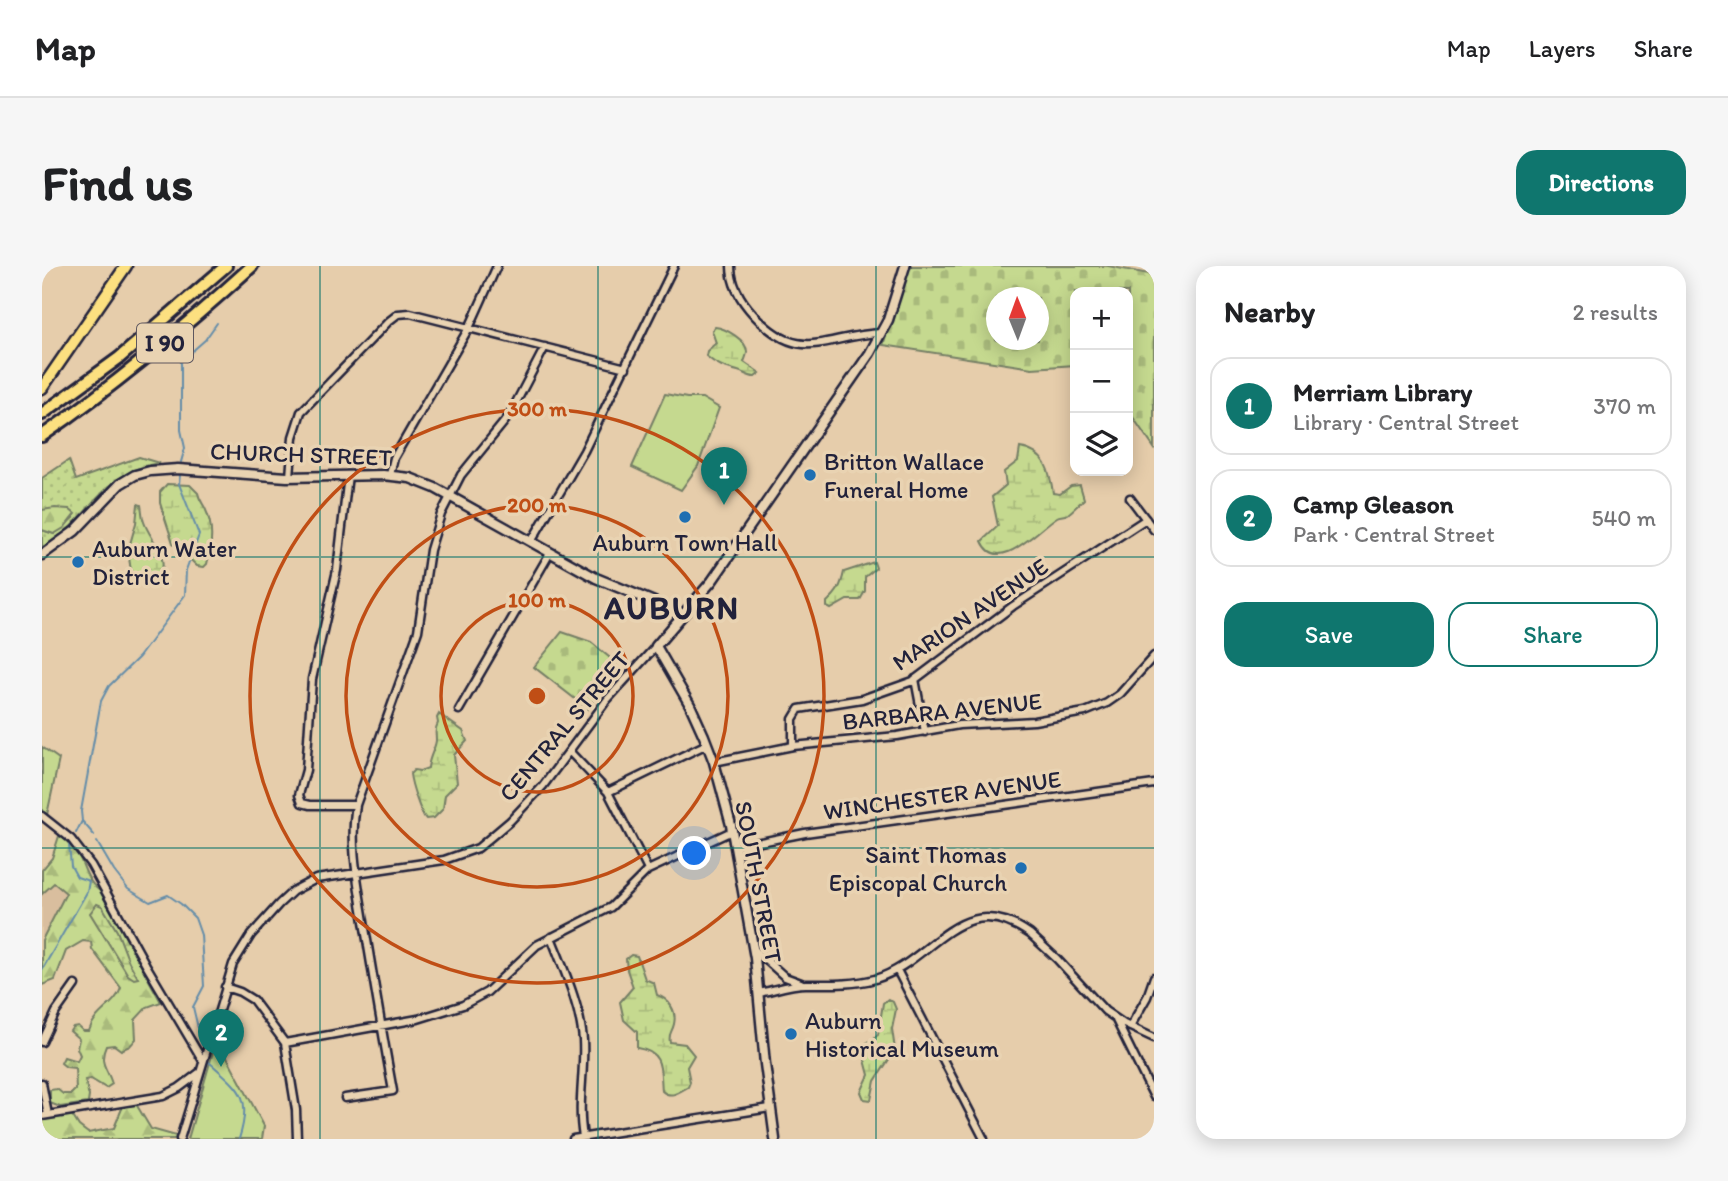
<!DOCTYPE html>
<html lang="en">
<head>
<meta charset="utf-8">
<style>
  body { margin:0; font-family:Itim,sans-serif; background:#f6f6f6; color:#202124 }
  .controls { position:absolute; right:21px; top:21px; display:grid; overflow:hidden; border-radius:14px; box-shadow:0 4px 18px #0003 }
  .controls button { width:63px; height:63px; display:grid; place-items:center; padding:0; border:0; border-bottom:2px solid #e0e0e0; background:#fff; color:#202124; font:35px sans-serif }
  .compass { position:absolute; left:944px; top:21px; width:63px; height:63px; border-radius:50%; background:#fff; box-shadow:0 4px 18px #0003; rotate:359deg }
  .you { position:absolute; left:653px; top:588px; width:24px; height:24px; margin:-18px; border:5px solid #fff; border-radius:50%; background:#1a73e8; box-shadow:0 0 0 10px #1a73e833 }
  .badge { display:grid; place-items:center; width:46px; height:46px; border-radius:50%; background:#0f766e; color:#fff; font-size:23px; font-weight:700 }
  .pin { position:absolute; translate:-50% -58px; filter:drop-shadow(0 2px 4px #0008) }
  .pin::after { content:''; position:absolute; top:37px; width:24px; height:21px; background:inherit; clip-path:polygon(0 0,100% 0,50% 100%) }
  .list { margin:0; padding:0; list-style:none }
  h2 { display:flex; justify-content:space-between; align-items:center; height:91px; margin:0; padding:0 28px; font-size:30px }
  h2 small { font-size:23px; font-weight:400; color:#757577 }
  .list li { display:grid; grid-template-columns:46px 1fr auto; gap:21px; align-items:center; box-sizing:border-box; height:98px; margin:0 14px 14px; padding:0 14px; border:2px solid #e0e0e0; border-radius:21px }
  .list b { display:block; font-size:26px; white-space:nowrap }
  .list p { margin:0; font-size:23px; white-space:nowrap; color:#757577 }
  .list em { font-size:23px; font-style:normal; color:#757577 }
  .actions { display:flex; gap:14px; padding:21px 28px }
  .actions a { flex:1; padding:16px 0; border:2px solid #0f766e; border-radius:21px; text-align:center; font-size:24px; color:#0f766e }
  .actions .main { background:#0f766e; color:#fff }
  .icon { flex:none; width:38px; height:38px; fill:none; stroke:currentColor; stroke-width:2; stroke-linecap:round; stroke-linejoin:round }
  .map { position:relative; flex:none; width:1112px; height:873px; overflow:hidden; border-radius:21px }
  header { display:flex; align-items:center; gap:42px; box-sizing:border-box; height:98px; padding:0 35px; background:#fff; border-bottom:2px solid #e0e0e0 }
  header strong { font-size:33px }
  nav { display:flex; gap:38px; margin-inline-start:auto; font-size:24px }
  .intro { display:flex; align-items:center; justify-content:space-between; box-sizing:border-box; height:168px; padding:0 42px }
  h1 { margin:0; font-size:49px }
  .button { padding:18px 32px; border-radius:21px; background:#0f766e; color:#fff; font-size:24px; font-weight:700 }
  main { display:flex; gap:42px; padding:0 42px }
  aside { flex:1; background:#fff; border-radius:21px; box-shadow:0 4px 18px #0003 }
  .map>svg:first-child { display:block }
  .built { fill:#d9be9e }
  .grass { fill:url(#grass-dots); stroke:#747e65; stroke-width:2 }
  .forest { fill:url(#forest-firs); stroke:#747e65; stroke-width:2 }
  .wetland { fill:url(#wetland-marsh); stroke:#747e65; stroke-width:2 }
  .cemetery { fill:url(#cemetery-stones); stroke:#747e65; stroke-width:2; fill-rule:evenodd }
  .park { fill:#c5d98f; stroke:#747e65; stroke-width:2 }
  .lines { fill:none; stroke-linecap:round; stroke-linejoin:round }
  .stream { stroke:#658da9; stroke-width:2 }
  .minor-casing { stroke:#22223b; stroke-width:11 }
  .tertiary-casing { stroke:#22223b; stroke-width:13 }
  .primary-casing { stroke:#22223b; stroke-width:15 }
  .motorway-casing { stroke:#22223b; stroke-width:16 }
  .minor { stroke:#e9d3b2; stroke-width:6 }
  .tertiary { stroke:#e9d3b2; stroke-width:8 }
  .primary { stroke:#fce080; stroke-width:10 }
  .motorway { stroke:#fce080; stroke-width:10 }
  .grid { fill:none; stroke:#0f766e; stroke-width:2; stroke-opacity:0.55 }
  .ring { fill:none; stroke:#c04e15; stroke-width:3.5 }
  .poi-dot { fill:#1f6fb2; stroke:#e9d3b2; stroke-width:2.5 }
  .labels { text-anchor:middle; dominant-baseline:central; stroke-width:7; stroke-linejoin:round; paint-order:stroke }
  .shield { fill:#e9d3b2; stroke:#5e575f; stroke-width:2 }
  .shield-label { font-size:23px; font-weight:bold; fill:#22223b }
  .street-label { font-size:24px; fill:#22223b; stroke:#e9d3b2 }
  .poi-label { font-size:24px; fill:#22223b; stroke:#e9d3b2; text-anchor:start }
  .district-label { font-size:32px; font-weight:bold; letter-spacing:2px; fill:#22223b; stroke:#e9d3b2 }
  .centre { fill:#c04e15; stroke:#e9d3b2; stroke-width:3.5 }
  .ring-label { font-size:21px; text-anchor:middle; font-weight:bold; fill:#c04e15; stroke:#e9d3b2; stroke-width:7; stroke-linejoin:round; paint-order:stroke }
</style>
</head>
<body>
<header>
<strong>Map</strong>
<nav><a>Map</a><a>Layers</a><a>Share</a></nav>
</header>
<div class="intro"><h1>Find us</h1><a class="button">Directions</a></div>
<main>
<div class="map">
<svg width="1112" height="873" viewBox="0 0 1112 873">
  <defs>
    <pattern id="grass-dots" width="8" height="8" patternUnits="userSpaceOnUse" patternTransform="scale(1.75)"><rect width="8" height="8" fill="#c5d98f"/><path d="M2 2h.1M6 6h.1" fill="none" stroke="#a9ba7c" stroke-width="1.8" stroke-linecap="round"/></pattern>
    <pattern id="forest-firs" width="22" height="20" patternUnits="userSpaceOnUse" patternTransform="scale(1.75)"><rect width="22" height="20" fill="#c5d98f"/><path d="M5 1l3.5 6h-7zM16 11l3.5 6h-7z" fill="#a9ba7c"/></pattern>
    <pattern id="wetland-marsh" width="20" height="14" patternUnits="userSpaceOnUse" patternTransform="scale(1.75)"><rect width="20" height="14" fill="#c5d98f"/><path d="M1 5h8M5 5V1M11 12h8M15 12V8" fill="none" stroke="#a9ba7c"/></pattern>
    <pattern id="cemetery-stones" width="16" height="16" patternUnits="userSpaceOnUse" patternTransform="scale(1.75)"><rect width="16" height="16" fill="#c5d98f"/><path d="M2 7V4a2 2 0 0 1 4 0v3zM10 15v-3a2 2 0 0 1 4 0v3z" fill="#a9ba7c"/></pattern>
  </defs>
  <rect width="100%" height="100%" fill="#e6cdab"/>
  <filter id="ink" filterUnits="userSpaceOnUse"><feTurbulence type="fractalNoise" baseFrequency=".0143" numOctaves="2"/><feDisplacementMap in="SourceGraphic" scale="14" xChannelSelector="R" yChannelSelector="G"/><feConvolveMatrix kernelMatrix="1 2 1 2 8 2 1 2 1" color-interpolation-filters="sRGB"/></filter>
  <g filter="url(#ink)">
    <path class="built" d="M12,617L24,627L0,674V628Z"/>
    <path class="grass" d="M97,191L117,197C56,206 48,258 0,281V264L12,268L32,251L27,243L0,244V212L27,194L34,214Z"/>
    <path class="forest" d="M13,242L27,243L33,248L22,262L12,268L0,264V244Z
      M17,570C43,580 37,610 58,625L119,736L105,741L93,754L94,773L88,780L79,784L72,779L64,780C56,797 66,803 70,818L64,822L49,813L43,814L47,830L46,837L18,841L8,837V824L15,823L21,828H29L34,823L33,802L24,801L19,797L22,791L35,795L38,789L35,782L37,773L28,765L31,761L36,760L41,765H47C52,746 74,739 79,722L50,683L49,676L41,675L24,685L13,714L0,719V674L24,627L12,617L0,628V604L10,592Z
      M94,838L109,863L134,870L133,873H0V853L30,849L37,860L46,867L72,862L81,840Z"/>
    <path class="wetland" d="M673,61C683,62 705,74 705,86C705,89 703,93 702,96L718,107L713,111C706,111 703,107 696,105C684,102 674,99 664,90L665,85L674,77L670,65Z
      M978,182C1004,186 1008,206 1011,227L1018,228L1029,220L1038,219L1042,233C1037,238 1031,244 1026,248C1023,250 1018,249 1015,251C997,262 956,311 940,275L956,260L950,231L964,219L962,206L976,195Z
      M125,218L148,219L156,227C157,233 160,236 163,242C172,261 170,278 165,298L162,301L155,300L131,277L118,237V226Z
      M96,238L99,239C100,244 100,251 102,256C108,274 134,297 112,316L92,314L90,312L86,285L94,257Z
      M832,296L834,302L823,311V325L818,334H805L789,343L785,341V336C796,326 799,320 802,306Z
      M397,448L421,465L425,475L412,489L415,517L403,529L401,543L392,552L384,553C378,547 369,517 368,508L372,504L378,505L386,502C387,490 394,481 394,474C394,466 392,464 396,457L395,452Z
      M55,638L60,640L75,665L87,696L96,712L92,713L86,709L48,647Z
      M589,689L595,690L603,713L612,717L615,729C627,733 635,745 632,758C630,767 626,767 628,776L643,778L652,789L645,801L648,816L646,821C637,826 629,833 620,825C618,803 622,786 595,782V766L582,754L578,736L591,721L585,704L584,693Z
      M846,733L851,736L854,743L850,763L853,784L833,815L829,834L822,833L819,826L827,809L823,794L825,777L836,769L841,737Z"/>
    <path class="cemetery" d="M867,0H1066L1112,9V182L1086,144V26H1033V99L990,102L841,79ZM954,32H996V74H954Z
      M520,366L549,376L574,397L546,443L492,401Z"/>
    <path class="park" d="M623,128L645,132H660L677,142L656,200L639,224L590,201Z
      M0,481L17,493L5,549L0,546Z
      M175,772L222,860L220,873H146Z"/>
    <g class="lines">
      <path class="stream" d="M139,196L143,182L139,164V95L163,74L175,57
        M34,567L40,555
        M52,569L40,555L39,545L59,435L67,420L97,391L143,329L144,304L157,269L137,218L138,209
        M55,576L72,605L86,623L108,636L126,629L139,638L153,652L159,669L162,720L151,741L160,779
        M0,704L45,626L47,615L35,611L29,600L27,578
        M167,796C197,823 211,829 197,873"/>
      <g class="minor-casing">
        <path id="minor" d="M689,0C689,19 699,35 712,49C760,100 783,69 839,67
          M306,209L295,304L270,413L264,504L257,529L260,537L268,539H314
          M348,209L352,192L428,60L455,0
          M248,211L251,171L259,146L347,55L356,48L368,47L584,102
          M1088,232L1112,264
          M489,276L542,185L632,0
          M873,413L883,466
          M417,444L508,287
          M751,480V453L757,443L820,433L871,415L971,340L1104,253
          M527,485L566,526L606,604
          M672,496L751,480L855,470L917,459L992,455L1043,446L1065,437L1078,428L1112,390
          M566,526L665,478
          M0,550L29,573L49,599L104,699L161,795
          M694,581L763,567L1112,518
          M509,671C522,704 538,739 541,774C543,807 535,838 541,871
          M712,683L743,711L759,717
          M855,704L942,873
          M183,721L198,726L211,734L243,777L254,844L255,873
          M717,727C732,724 749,718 764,718C787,718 811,719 833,713C891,696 919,619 988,668L1015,693L1063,745L1082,758L1112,772
          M1074,754L1112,831
          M1088,761L1105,731L1112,711
          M0,776L14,746L33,719
          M243,777L376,753L421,739L445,726L495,679L569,641L606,604L690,565
          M0,817L6,849
          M303,832L351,825C341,771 332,716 323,662C317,622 307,579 314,539L376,365L388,284L399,248L419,209L467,150L503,81
          M0,850L121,830L137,822L157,807
          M138,873L191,698L209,669L237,638L251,625L274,613L402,594L436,582L468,555L501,520L565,434L614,380
          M531,873L728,842"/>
      </g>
      <g class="tertiary-casing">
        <path id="tertiary" d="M0,289L33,265L78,218L93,209L108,205L136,203L245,211L341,209L368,212L393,222L554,312L641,348
          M733,873L723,798L713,692L689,559L672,496L662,470L648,439L614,380L670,315L828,87L846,54L863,0"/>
      </g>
      <g class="primary-casing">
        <path id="primary" d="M0,122L84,0"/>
      </g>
      <g class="motorway-casing">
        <path id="motorway" d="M0,148L77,92L184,0
          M0,170C75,118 143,61 210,0"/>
      </g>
      <use href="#minor" class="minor"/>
      <use href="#tertiary" class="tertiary"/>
      <use href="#primary" class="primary"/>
      <use href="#motorway" class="motorway"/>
    </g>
  </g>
  <path class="grid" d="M278,0V873M556,0V873M834,0V873M0,291H1112M0,582H1112"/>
  <g class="ring">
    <circle cx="495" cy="430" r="96"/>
    <circle cx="495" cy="430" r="191"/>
    <circle cx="495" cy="430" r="287"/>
  </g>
  <g class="poi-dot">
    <circle cx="768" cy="209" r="7"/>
    <circle cx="643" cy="251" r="7"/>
    <circle cx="36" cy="296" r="7"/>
    <circle cx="979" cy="602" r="7"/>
    <circle cx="749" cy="768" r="7"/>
  </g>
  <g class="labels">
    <rect class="shield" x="95" y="57.5" width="56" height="39" rx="5"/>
    <g class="shield-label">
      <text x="123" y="77">I 90</text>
    </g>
    <g class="street-label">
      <text transform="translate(259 188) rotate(2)">CHURCH STREET</text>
      <text transform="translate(928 348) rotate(-34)">MARION AVENUE</text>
      <text transform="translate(900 445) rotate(-6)">BARBARA AVENUE</text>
      <text transform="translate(522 460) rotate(-50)">CENTRAL STREET</text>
      <text transform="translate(900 529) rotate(-8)">WINCHESTER AVENUE</text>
      <text transform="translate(717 616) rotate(79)">SOUTH STREET</text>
    </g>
    <g class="poi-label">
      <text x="782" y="195">Britton Wallace<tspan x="782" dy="28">Funeral Home</tspan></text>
      <text x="643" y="276" text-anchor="middle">Auburn Town Hall</text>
      <text x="50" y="282">Auburn Water<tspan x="50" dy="28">District</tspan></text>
      <text x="965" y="588" text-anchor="end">Saint Thomas<tspan x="965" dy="28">Episcopal Church</tspan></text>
      <text x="763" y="754">Auburn<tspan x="763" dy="28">Historical Museum</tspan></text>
    </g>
    <g class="district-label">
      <text x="630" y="342">AUBURN</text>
    </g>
  </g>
  <circle cx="495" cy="430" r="10" class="centre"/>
  <g class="ring-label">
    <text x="495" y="150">300 m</text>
    <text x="495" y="246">200 m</text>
    <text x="495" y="341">100 m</text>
  </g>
</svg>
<div class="controls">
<button>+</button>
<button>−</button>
<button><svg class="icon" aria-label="layers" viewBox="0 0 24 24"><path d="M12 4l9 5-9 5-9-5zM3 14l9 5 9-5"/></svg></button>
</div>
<svg class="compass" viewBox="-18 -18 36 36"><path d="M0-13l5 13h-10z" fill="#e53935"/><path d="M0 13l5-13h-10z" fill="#757577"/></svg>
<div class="you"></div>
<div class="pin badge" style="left:682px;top:239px">1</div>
<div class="pin badge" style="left:179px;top:801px">2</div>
</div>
<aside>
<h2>Nearby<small>2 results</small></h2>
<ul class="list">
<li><span class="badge">1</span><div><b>Merriam Library</b><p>Library · Central Street</p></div><em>370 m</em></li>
<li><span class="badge">2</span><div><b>Camp Gleason</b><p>Park · Central Street</p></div><em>540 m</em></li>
</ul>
<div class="actions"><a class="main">Save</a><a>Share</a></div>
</aside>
</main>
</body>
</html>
